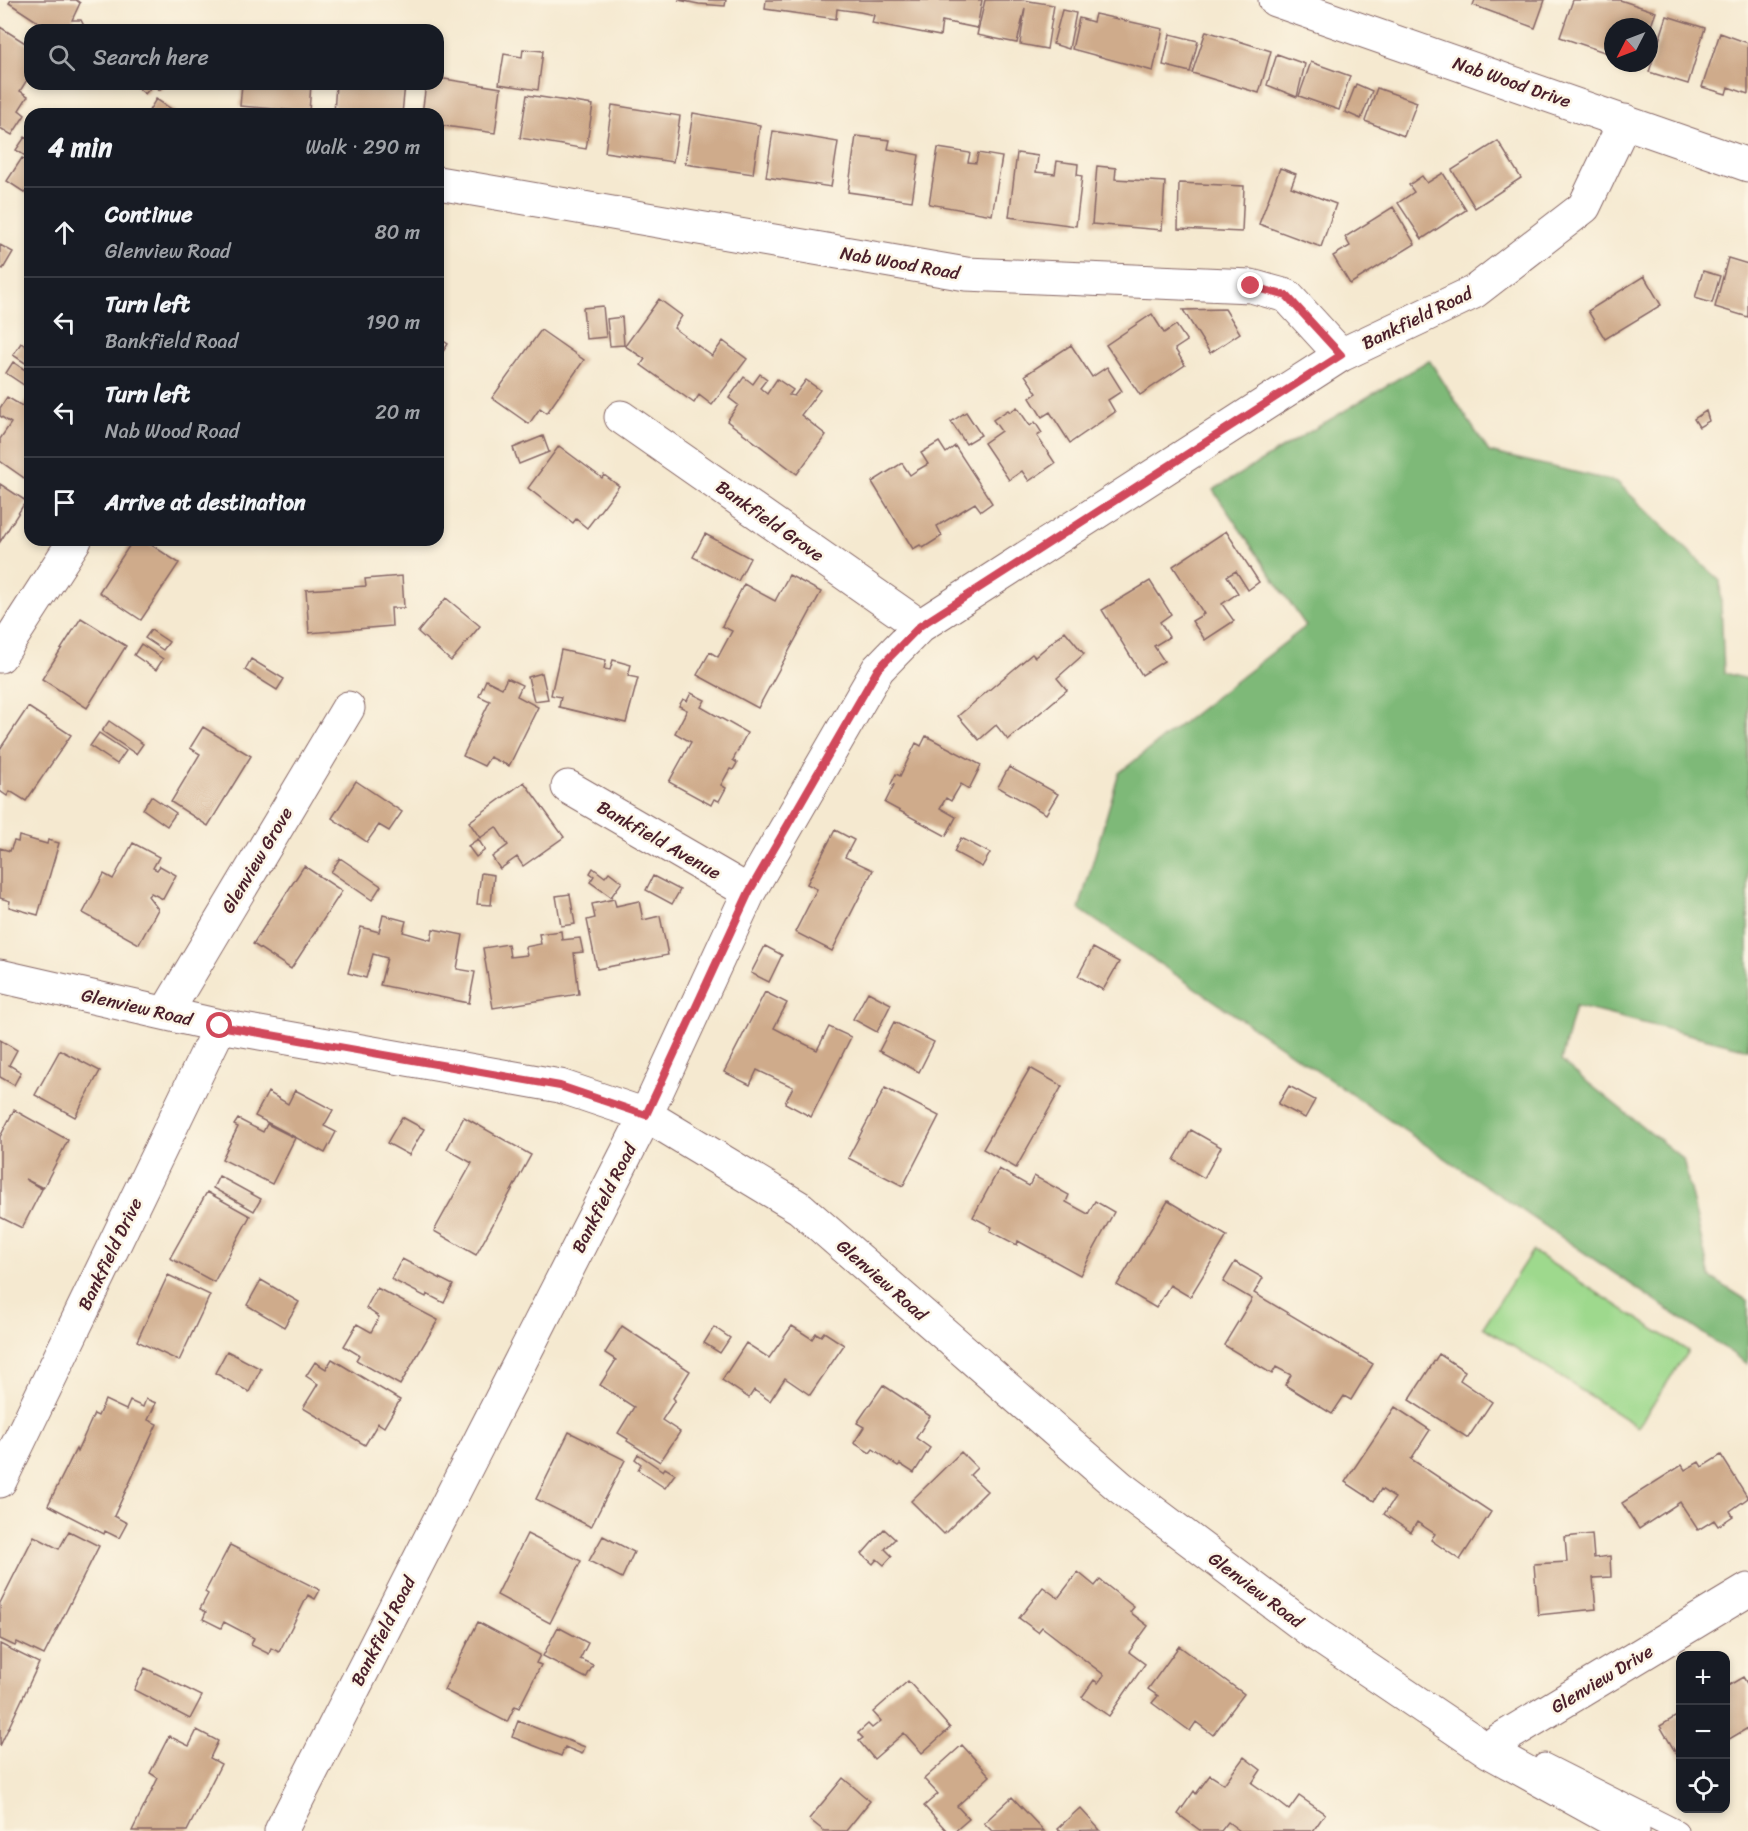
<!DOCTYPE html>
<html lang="en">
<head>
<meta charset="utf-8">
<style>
  body { margin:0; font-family:Sriracha,sans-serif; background:#242831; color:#f1f3f6 }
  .controls { position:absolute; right:18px; bottom:18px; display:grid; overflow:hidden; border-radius:12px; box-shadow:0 3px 9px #0003 }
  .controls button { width:54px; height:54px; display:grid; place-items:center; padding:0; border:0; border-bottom:2px solid #363941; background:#171b24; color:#f1f3f6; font:30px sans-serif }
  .compass { position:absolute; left:1604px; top:18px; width:54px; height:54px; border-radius:50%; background:#171b24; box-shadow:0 3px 9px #0003; rotate:228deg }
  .stop { position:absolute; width:18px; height:18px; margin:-14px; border:4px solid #d1495b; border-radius:50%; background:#fff }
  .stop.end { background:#d1495b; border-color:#fff; box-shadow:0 2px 6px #0008 }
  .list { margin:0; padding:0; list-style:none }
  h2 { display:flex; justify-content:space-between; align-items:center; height:78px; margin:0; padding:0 24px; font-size:26px }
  h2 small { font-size:20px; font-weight:400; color:#9ea1a6 }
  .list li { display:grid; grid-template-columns:39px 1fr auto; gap:18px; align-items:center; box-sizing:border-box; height:90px; padding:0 24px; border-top:2px solid #363941 }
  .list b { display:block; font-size:22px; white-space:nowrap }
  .list p { margin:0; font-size:20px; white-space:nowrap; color:#9ea1a6 }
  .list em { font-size:20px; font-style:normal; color:#9ea1a6 }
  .icon { flex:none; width:33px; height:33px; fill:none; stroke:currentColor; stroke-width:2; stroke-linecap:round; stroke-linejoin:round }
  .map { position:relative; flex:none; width:1748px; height:1831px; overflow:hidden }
  .search { position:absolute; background:#171b24; box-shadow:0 3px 9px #0003; left:24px; top:24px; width:420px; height:66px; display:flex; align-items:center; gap:15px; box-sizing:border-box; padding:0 21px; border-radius:18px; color:#9ea1a6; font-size:22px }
  .panel { position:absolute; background:#171b24; box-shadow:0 3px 9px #0003; left:24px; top:108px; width:420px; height:438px; border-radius:18px }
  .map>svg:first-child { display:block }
  .green { fill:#9ed98d; stroke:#747c5c; stroke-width:1.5 }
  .forest { fill:#7eb978; stroke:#646c52; stroke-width:1.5 }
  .building { fill:#cfab8b }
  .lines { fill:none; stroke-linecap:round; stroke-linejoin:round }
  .service-casing { stroke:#866665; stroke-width:23 }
  .minor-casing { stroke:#866665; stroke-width:35 }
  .service { stroke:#fff; stroke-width:21 }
  .minor { stroke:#fff; stroke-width:33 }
  .route { stroke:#d1495b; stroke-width:8 }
  .labels { text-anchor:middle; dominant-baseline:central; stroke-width:5; stroke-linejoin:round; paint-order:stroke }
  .street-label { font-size:18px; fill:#4a1f2b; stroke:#fcf5e5 }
</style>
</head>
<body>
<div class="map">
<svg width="1748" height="1831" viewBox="0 0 1748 1831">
  <rect width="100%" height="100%" fill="#fcf5e5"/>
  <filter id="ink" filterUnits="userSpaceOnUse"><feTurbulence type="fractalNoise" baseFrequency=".0167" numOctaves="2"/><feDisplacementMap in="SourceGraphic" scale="12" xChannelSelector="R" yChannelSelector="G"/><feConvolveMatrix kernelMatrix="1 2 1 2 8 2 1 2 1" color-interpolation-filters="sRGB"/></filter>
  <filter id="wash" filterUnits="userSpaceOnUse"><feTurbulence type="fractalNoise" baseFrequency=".008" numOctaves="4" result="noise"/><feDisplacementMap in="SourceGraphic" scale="24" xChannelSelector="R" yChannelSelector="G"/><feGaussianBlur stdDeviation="1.35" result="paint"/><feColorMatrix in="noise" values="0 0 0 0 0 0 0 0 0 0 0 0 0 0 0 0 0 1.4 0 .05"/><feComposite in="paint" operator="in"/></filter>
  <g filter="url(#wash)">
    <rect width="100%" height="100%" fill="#f5e9d0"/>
    <path class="green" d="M1532,1251L1688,1351L1638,1427L1483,1327Z"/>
    <path class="forest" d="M1429,360L1489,452L1617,482L1720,581L1724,673L1748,679V1049L1575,1006L1561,1061L1683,1159L1710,1277L1748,1301V1364L1079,909L1119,773L1306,626L1213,490Z"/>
    <g id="blocks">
      <path class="building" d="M11,0H76L80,3L72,20H81L86,30H50L9,3Z
        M678,0H726L725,6L699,4Z
        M766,0H982L977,28L942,21L940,36L872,23L874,15L860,12L837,9L836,19L765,9Z
        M985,0H1023L1054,5L1047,49L1020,44L1025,8L1017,43L977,35Z
        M1475,0H1545L1535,28L1473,5Z
        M1573,0H1620L1656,12L1649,31V27H1613V55L1560,37Z
        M1062,10L1076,13L1069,49L1053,44Z
        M1095,14L1163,29L1153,71L1072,49L1079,18L1093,22Z
        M1667,16L1705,28L1688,84L1649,72Z
        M0,27L30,46V75L20,91L28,96L19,110L25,115L12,135L0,128Z
        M1206,31L1271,51L1259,93L1192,73Z
        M1720,33L1748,43V94L1728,87L1726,94L1702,87Z
        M1170,34L1198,41L1190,72L1163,65Z
        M523,49L543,51L538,90L499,84L504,54L522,57Z
        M1277,54L1305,64L1297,97L1267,85Z
        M1311,62L1350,76L1339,110L1299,96Z
        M438,78L501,88L495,133L438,125V114H422L426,84H438Z
        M138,84H166L159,90L153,85L145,94L136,86Z
        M242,84H311L309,112L240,106Z
        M336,84H405L402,114L334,113Z
        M1356,84L1372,91L1361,119L1345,112Z
        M1377,88L1417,102L1404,136L1365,121Z
        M527,95L593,105L586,149L520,138Z
        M156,99L179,114H147Z
        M612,105L680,116L673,162L605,152Z
        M693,113L760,125L753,174L685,164Z
        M773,131L838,142L831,187L766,177Z
        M856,136L890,140L888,149L919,155L912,201L848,192Z
        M25,137L30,141V159L16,150Z
        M1498,141L1521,178L1475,208L1452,170Z
        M938,148L970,153L968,162L976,163L978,153L1002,157L992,215L929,204Z
        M1017,153L1038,156L1036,172L1055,174L1057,161L1078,164L1077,175L1082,176L1076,226L1009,217Z
        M22,158L30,163V196L7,181Z
        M1097,166L1116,168L1115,179L1165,182L1162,230L1092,224Z
        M1280,168L1296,174L1291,187L1336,204L1321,247L1259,224Z
        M1443,173L1466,210L1422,239L1398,203L1414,192L1409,185L1422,176L1427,183Z
        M1179,183L1244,186L1242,232L1178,229Z
        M1393,207L1415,244L1350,284L1333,256L1350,246L1345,237Z
        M0,245L13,252L3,269L0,267Z
        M1728,258L1748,264V317L1715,307Z
        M1703,271L1720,276L1712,303L1695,298Z
        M1644,276L1661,305L1605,339L1588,311Z
        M659,299L682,316L674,328L712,356L723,341L747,359L712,405L699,395L694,403L641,365L645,359L625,346Z
        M603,306L606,337L586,339L583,308Z
        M1225,309L1240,333L1210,353L1183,310Z
        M1152,314L1164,333L1176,325L1187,341L1175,349L1185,365L1140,395L1106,345Z
        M622,317L624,345L610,346L607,319Z
        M541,330L584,360L547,413L540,408L529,424L492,398Z
        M438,331L441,333L439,338L448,344L438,359Z
        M21,343L30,349V366L13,355Z
        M1071,345L1092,377L1107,367L1122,391L1108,400L1115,412L1070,443L1050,412L1042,417L1030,398L1037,393L1025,375Z
        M13,362L30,373V389L6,373Z
        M760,374L767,379L760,388L767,394L777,379L793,390L789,395L794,396L806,380L820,390L801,415L826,435L797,474L727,421L738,405L729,398L744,377L753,384Z
        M30,394V482L0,461V439L11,423L0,416V408L7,397L22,406Z
        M1017,407L1030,426L1035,422L1042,433L1037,436L1055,463L1029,481L1022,471L1009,480L984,443L1001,431L993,420L1008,410L1010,412Z
        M1706,411L1709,421L1699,427L1694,419Z
        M966,412L981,435L966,444L951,422Z
        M543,436L549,452L519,464L513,448Z
        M939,442L946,453L955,446L992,503L981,511L975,503L937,526L942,536L923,548L920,545L913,549L872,482L902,463L910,475L916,471L928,464L921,453Z
        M559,446L602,478L604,475L619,486L587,528L576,519L573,523L528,488Z
        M0,484L26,501L0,542Z
        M1226,531L1259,582L1248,590L1236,571L1227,576L1238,593L1222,604L1234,621L1205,640L1192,621L1204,614L1173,566Z
        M705,534L750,558L738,581L693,557Z
        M133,540H144L179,563L141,620L99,592Z
        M789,575L821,592L758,708L697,675L710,652L718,657L732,631L722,626L744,584L775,601Z
        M402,576L404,608H391L392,626L309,633L306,590L366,586L365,579Z
        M1150,581L1171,614L1160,622L1169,637L1154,646L1164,661L1142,675L1102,610Z
        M446,598L480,626L451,661L418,632Z
        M81,618L126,646L87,708L42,679Z
        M151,630L169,642L163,650L145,638Z
        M1065,631L1084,654L1057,678L1067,690L1008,740L996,725L979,740L958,716L1032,654L1035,657Z
        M141,644L163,659L156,670L134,655Z
        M561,650L606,660L604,669L610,670L613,660L631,665L628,676L638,678L626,723L559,707L561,697L551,695Z
        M251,659L284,679L277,690L245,670Z
        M542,673L548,699L534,701L528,677Z
        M507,678L522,685L517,696L538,707L509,766L490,757L484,766L463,756L490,701L479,696L486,680L502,688Z
        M691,693L705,700L701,707L747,733L733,760L737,763L733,770L730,769L721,785L726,788L719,801L714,799L711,805L669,782L691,742L675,733L687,710L679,706L683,699L687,701Z
        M28,707L71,735L26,801L10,791L7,796L0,791V749Z
        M109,721L143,744L136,754L102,731Z
        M203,727L251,756L208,826L171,802L200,754L190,748Z
        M99,733L126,751L117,764L90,746Z
        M926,736L981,765L969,789L961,784L951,801L946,798L940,808L956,817L946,836L885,803L894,785L891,784L896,774L900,776L916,743L921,746Z
        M1009,767L1058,794L1046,814L998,787Z
        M356,781L402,812L389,831L379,825L367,842L332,818Z
        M524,782L564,837L523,866L517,857L500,869L492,857L508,845L496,827L480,838L469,822Z
        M151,796L176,813L167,826L143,809Z
        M835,830L854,840L845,857L873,870L832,951L795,932L817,889L807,884Z
        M19,836L47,844L48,840L59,843L38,915L9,907L10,901L0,898V848L10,851L14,841L18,842Z
        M961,838L990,853L982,867L954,852Z
        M478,839L485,850L476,857L468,846Z
        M133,843L159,857L153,868L157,870L160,866L176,875L163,899L151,893L148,896L158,909L139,944L83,913L104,874L113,879Z
        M340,858L381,886L372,900L331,872Z
        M304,866L342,891L291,969L253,944Z
        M593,868L605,877L609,872L622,882L611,897L590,882L594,876L590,873Z
        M481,873L494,875L491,905L477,904Z
        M653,876L680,890L672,904L646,890Z
        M570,894L575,924L561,926L556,896Z
        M614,899L616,906L639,901L643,920L660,916L668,955L597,969L587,920L595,918L592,904Z
        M383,915L406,921L403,932L431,940L433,929L463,935L457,969L475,972L469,1003L380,985L387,958L373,954L366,978L348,973L361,927L379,932Z
        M561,931L562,940L580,938L583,952L574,953L579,994L493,1008L483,948L508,944L510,957L527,955L525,947L541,944L539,934Z
        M765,946L782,955L769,982L751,973Z
        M1093,948L1119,962L1103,990L1078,976Z
        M765,992L787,1003L774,1028L801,1042L817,1050L829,1027L851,1037L811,1117L785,1103L793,1087L757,1070L750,1085L724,1072Z
        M868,992L891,1004L877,1032L853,1019Z
        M894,1022L934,1042L919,1072L879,1051Z
        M0,1040L17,1050L9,1065L21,1072L14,1085L0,1077Z
        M60,1050L100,1071L75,1117L35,1095Z
        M1030,1068L1062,1086L1016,1168L983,1149Z
        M1289,1086L1315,1100L1305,1118L1278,1104Z
        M885,1088L939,1116L903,1186L848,1158Z
        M295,1090L333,1110L324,1126L336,1132L325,1153L255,1116L268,1092L288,1104Z
        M14,1110L68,1140L43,1188L25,1179L42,1189L22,1228L0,1217V1137Z
        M402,1117L424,1129L409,1155L387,1143Z
        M464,1117L531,1155L476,1255L434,1231L472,1163L447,1149Z
        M238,1119L263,1132L267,1124L295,1138L272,1184L222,1159L238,1127L234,1125Z
        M1191,1130L1221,1147L1204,1178L1174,1160Z
        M999,1169L1029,1186L1034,1176L1069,1195L1066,1202L1088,1214L1095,1201L1114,1212L1080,1275L1018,1241L1017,1245L990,1231L992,1227L973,1217Z
        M219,1176L261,1199L254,1211L213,1188Z
        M207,1192L250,1216L214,1282L170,1258Z
        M1168,1201L1227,1236L1190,1297L1170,1285L1156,1308L1117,1285Z
        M402,1259L453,1285L444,1303L427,1294L426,1297L391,1279Z
        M1235,1262L1263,1278L1254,1293L1373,1364L1351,1400L1344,1396L1332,1414L1285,1385L1291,1375L1276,1367L1272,1374L1224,1345L1252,1299L1223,1282Z
        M168,1275L210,1295L179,1361L137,1341Z
        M261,1280L299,1302L284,1327L247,1305Z
        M377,1288L438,1320L400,1385L356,1360L359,1355L344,1346L357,1324L371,1332L376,1323L379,1317L366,1308Z
        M622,1326L690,1371L673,1398L675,1400L662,1420L680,1432L660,1462L627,1441L628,1439L618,1433L634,1407L600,1385L616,1360L605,1353Z
        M792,1326L812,1339L816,1333L821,1336L824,1332L844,1345L810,1395L785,1378L770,1401L754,1390L749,1398L722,1380L746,1343L769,1358Z
        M714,1327L730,1338L720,1353L704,1343Z
        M227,1351L261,1369L249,1392L215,1373Z
        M1439,1354L1465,1371L1460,1380L1492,1402L1468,1438L1409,1400Z
        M332,1359L400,1400L384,1427L378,1423L365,1445L303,1408L318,1384L306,1376L315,1362L326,1369Z
        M883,1385L930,1416L916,1438L930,1448L914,1473L900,1464L898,1466L873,1449L870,1453L854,1443L864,1427L857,1423Z
        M146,1399L156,1403L148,1420L157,1424L114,1516L127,1523L119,1538L105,1531L104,1534L48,1505L76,1449L77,1452L94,1414L98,1416L105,1400L126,1410L130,1401L143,1407Z
        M1395,1407L1430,1430L1411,1459L1491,1512L1460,1560L1431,1540L1435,1534L1417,1522L1411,1532L1384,1514L1395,1498L1381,1489L1374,1501L1345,1482Z
        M569,1432L625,1460L591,1527L536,1499Z
        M961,1452L977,1468L970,1475L987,1491L944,1534L911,1501Z
        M638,1454L663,1471L665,1468L675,1474L665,1488L638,1470L641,1464L635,1459Z
        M1721,1455L1748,1498L1730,1511L1733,1516L1718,1526L1714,1520L1698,1530L1680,1502L1639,1529L1622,1503L1682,1465L1685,1470L1699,1462L1702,1467Z
        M884,1529L895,1539L885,1549L892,1556L884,1565L877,1559L873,1564L862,1554Z
        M69,1531L99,1546L44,1655L17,1642L15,1646L0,1639V1603L34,1536L59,1549Z
        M527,1534L581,1561L550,1623L497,1595Z
        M1592,1534L1594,1558L1610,1556L1611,1577L1593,1578L1596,1609L1538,1615L1534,1564L1567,1562L1565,1537Z
        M603,1536L634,1552L622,1578L589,1561Z
        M230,1545L320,1590L315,1599L308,1595L279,1652L271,1648L269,1654L251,1645L254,1638L245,1633L224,1622L221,1628L203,1619L206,1612L200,1609L208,1594L205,1592Z
        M1078,1572L1095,1586L1100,1580L1134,1607L1130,1612L1148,1626L1129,1652L1145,1664L1109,1716L1082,1697L1094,1680L1098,1683L1104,1675L1042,1627L1038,1632L1019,1618L1043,1587L1058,1598Z
        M478,1622L540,1655L536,1663L541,1665L519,1708L515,1706L507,1722L444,1690Z
        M558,1627L588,1643L580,1659L593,1665L586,1678L543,1656Z
        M0,1644L39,1663L0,1746Z
        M1179,1646L1244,1694L1213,1735L1196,1722L1190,1731L1152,1703L1158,1696L1148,1689Z
        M145,1668L202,1696L190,1719L134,1690Z
        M1743,1677L1748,1685V1728L1726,1741V1687Z
        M908,1681L950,1728L922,1753L904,1733L874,1759L859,1741L863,1738L858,1733L868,1724L872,1728L881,1721L873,1712Z
        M1680,1714V1760L1660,1726Z
        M518,1721L585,1747L582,1754L565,1747L561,1756L512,1737Z
        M197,1730L218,1741L210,1758L221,1764L187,1831H132L158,1778L150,1773L169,1736L189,1746Z
        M962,1745L990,1776L957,1806L969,1819L955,1831H947L924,1806L938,1794L924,1779Z
        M1244,1757L1261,1770L1252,1783L1276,1800L1289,1810L1299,1796L1325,1814L1313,1831H1240L1228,1822L1221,1831H1201L1178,1814L1194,1791L1196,1794L1210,1775L1224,1784Z
        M843,1778L870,1801L846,1831H824L809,1819Z
        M1012,1797L1044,1831H992L984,1823Z
        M1080,1808L1100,1830L1059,1831L1057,1829Z"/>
    </g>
  </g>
  <g filter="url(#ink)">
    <use href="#blocks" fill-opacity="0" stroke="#866665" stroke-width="1.5"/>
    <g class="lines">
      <g class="service-casing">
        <path id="service" d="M1544,1764L1677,1831"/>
      </g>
      <g class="minor-casing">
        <path id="minor" d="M1275,0L1748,165
          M438,183L966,274L1251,286L1287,296L1341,355
          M621,417L920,626
          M0,656L75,540
          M568,787L749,892
          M0,976L220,1026L560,1086L646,1115L800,1208L1120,1487L1311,1631L1490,1752L1633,1831
          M166,1013L348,708
          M0,1481L220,1026
          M1490,1752L1498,1741L1748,1590
          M281,1831L646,1115L749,892L878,669L920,626L1341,355L1474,292L1584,207L1625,121"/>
      </g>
      <use href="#service" class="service"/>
      <use href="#minor" class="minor"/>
    </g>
  </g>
  <g class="lines" filter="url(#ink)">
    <path class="route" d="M220,1026L560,1086L646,1115L749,892L878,669L920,626L1341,355L1287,296L1251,286"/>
  </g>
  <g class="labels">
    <g class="street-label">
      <text transform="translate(1512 82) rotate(19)">Nab Wood Drive</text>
      <text transform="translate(900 263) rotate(10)">Nab Wood Road</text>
      <text transform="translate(1417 318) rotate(-26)">Bankfield Road</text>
      <text transform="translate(770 521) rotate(35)">Bankfield Grove</text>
      <text transform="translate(659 840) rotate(30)">Bankfield Avenue</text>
      <text transform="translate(257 860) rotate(-59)">Glenview Grove</text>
      <text transform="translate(137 1007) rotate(13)">Glenview Road</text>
      <text transform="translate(604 1198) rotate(-63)">Bankfield Road</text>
      <text transform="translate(110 1254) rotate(-64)">Bankfield Drive</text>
      <text transform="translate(882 1280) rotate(41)">Glenview Road</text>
      <text transform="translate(1256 1590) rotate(37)">Glenview Road</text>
      <text transform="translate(383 1631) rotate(-63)">Bankfield Road</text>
      <text transform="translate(1602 1679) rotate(-31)">Glenview Drive</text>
    </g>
  </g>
</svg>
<div class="controls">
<button>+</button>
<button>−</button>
<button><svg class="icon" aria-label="locate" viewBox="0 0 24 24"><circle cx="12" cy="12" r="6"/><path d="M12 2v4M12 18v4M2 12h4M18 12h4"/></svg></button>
</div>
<svg class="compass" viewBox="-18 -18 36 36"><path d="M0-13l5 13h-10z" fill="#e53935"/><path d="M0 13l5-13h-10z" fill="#9ea1a6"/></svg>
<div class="stop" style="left:220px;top:1026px"></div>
<div class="stop end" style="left:1251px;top:286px"></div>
<div class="search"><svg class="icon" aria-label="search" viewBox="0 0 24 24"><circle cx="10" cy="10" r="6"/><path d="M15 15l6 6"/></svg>Search here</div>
<section class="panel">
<h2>4 min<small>Walk · 290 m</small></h2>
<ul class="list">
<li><svg class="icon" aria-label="ahead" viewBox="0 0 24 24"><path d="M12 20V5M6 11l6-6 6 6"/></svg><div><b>Continue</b><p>Glenview Road</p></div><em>80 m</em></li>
<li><svg class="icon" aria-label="left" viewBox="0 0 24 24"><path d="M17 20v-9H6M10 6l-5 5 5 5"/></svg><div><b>Turn left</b><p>Bankfield Road</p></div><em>190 m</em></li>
<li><svg class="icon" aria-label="left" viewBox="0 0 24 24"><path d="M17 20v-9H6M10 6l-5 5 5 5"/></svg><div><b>Turn left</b><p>Nab Wood Road</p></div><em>20 m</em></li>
<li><svg class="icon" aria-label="arrive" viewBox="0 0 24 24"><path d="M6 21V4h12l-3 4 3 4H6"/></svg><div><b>Arrive at destination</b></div></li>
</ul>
</section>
</div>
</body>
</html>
